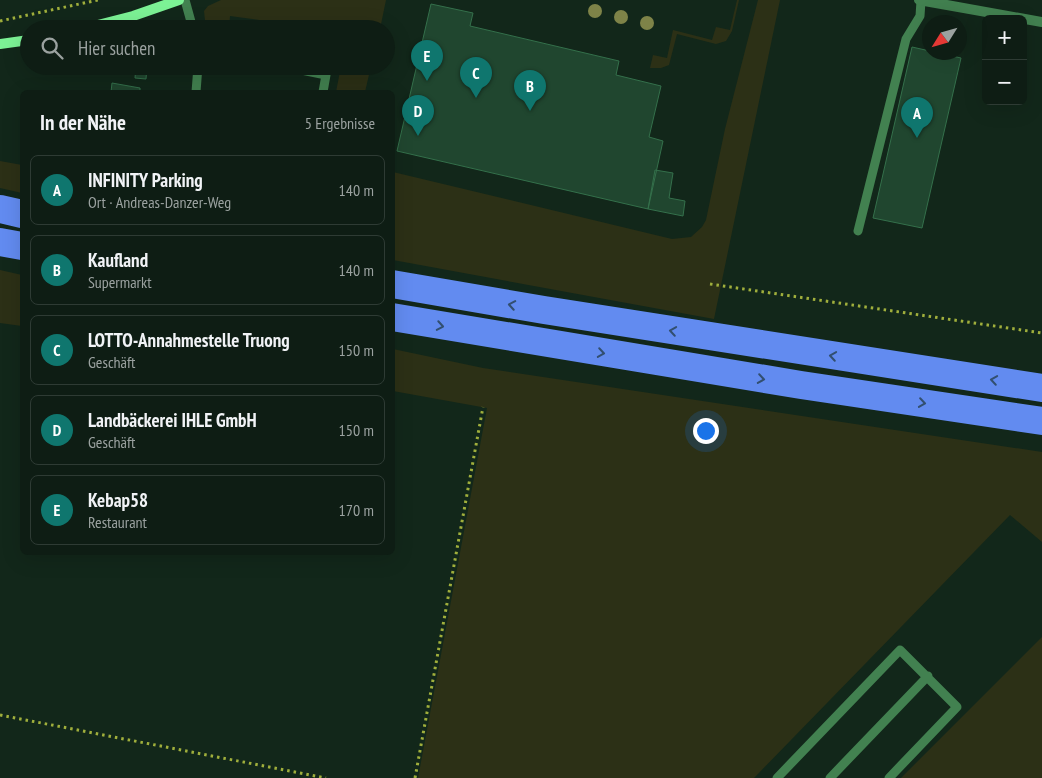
<!DOCTYPE html>
<html lang="de">
<head>
<meta charset="utf-8">
<style>
  body { margin:0; font-family:"PT Sans Narrow",sans-serif; background:#1c2a22; color:#f1f3f6 }
  .controls { position:absolute; right:15px; top:15px; display:grid; overflow:hidden; border-radius:8px; box-shadow:0 5px 20px #0002 }
  .controls button { width:45px; height:45px; display:grid; place-items:center; padding:0; border:0; border-bottom:1px solid #2e3b34; background:#0e1d14; color:#f1f3f6; font:25px sans-serif }
  .compass { position:absolute; left:922px; top:15px; width:45px; height:45px; border-radius:50%; background:#0e1d14; box-shadow:0 5px 20px #0002; rotate:233deg }
  .you { position:absolute; left:705px; top:430px; width:18px; height:18px; margin:-12px; border:4px solid #fff; border-radius:50%; background:#1a73e8; box-shadow:0 0 0 8px #1a73e833 }
  .badge { display:grid; place-items:center; width:32px; height:32px; border-radius:50%; background:#0f766e; color:#fff; font-size:16px; font-weight:700 }
  .pin { position:absolute; translate:-50% -41px; filter:drop-shadow(0 1px 2px #0008) }
  .pin::after { content:''; position:absolute; top:26px; width:18px; height:15px; background:inherit; clip-path:polygon(0 0,100% 0,50% 100%) }
  .list { margin:0; padding:0; list-style:none }
  h2 { display:flex; justify-content:space-between; align-items:center; height:65px; margin:0; padding:0 20px; font-size:21px }
  h2 small { font-size:16px; font-weight:400; color:#9ba2a0 }
  .list li { display:grid; grid-template-columns:32px 1fr auto; gap:15px; align-items:center; box-sizing:border-box; height:70px; margin:0 10px 10px; padding:0 10px; border:1px solid #2e3b34; border-radius:8px }
  .list b { display:block; font-size:19px; white-space:nowrap }
  .list p { margin:0; font-size:16px; white-space:nowrap; color:#9ba2a0 }
  .list em { font-size:16px; font-style:normal; color:#9ba2a0 }
  .icon { flex:none; width:28px; height:28px; fill:none; stroke:currentColor; stroke-width:2; stroke-linecap:round; stroke-linejoin:round }
  .map { position:relative; flex:none; width:1042px; height:778px; overflow:hidden }
  .search { position:absolute; background:#0e1d14; box-shadow:0 5px 20px #0002; left:20px; top:20px; width:375px; height:55px; display:flex; align-items:center; gap:12px; box-sizing:border-box; padding:0 18px; border-radius:28px; color:#9ba2a0; font-size:19px }
  .panel { position:absolute; background:#0e1d14; box-shadow:0 5px 20px #0002; left:20px; top:90px; width:375px; height:465px; border-radius:8px }
  .map>svg:first-child { display:block }
  .green { fill:#2c3016 }
  .building { fill:#20462f; stroke:#34704b }
  .lines { fill:none; stroke-linecap:round; stroke-linejoin:round }
  .path { stroke:#a0af3c; stroke-width:3; stroke-dasharray:2.5 4; stroke-linecap:butt }
  .lane { stroke:#428150; stroke-width:9 }
  .street { stroke:#428150; stroke-width:10 }
  .secondary { stroke:#7cf295; stroke-width:10 }
  .highway { stroke:#628bf0; stroke-width:28 }
  .tree { fill:#7e8348 }
  .oneway { stroke:#324f70 }
</style>
</head>
<body>
<div class="map">
<svg width="1042" height="778" viewBox="0 0 1042 778">
  <rect width="100%" height="100%" fill="#12271a"/>
  <path class="green" d="M221,0H386L380,29H325L230,16L229,29H206L204,11L208,6Z
    M737,0H739L732,31L726,41L716,44L677,34L669,65L661,68H650L653,55L667,58L673,30L712,40L716,27L730,30Z
    M758,0H780L714,319L393,260V172L672,239L691,237L702,227L706,220L725,129Z
    M341,66H371L365,92H336Z
    M0,161L22,165V193L0,188Z
    M0,270L22,275V326L0,323Z
    M393,349L483,368L1042,452V542L1010,515L754,778H418L487,408L393,391Z
    M1042,637V778H901Z"/>
  <path class="building" d="M431,4L473,13L470,26L619,61L616,75L661,86L649,137L663,141L648,209L397,151Z
    M912,47L961,58L922,228L873,218Z
    M136,66H147L146,79L135,78Z
    M112,83L140,88V92H111Z
    M655,170L673,173L669,198L685,201L683,216L648,209Z"/>
  <g class="lines">
    <path class="path" d="M0,21L98,0
      M710,284L1042,333
      M0,715L326,778
      M415,778L483,407"/>
    <path class="lane" d="M185,0L193,29
      M282,66L326,75L323,92
      M196,92L198,66
      M858,231L906,39L920,16L921,1
      M777,778L900,650L957,707L889,778
      M830,778L928,676"/>
    <path class="street" d="M919,0L1042,22"/>
    <path class="secondary" d="M82,29L133,16L179,0
      M0,44L29,40"/>
    <path class="highway" d="M0,209L22,214
      M0,242L22,246
      M392,284L544,310L1042,388
      M392,317L801,385L1042,421"/>
  </g>
  <g class="tree">
    <circle cx="595" cy="11" r="7"/>
    <circle cx="621" cy="17" r="7"/>
    <circle cx="647" cy="23" r="7"/>
  </g>
  <defs><path id="oneway-chevron" d="M-2-3.5L2.5 0L-2 3.5" fill="none" stroke-width="1.6" stroke-linecap="round" stroke-linejoin="round" transform="scale(1.25)"/></defs>
  <g class="oneway">
    <use href="#oneway-chevron" transform="translate(512 305) rotate(-170)"/>
    <use href="#oneway-chevron" transform="translate(440 326) rotate(10)"/>
    <use href="#oneway-chevron" transform="translate(673 331) rotate(-171)"/>
    <use href="#oneway-chevron" transform="translate(601 353) rotate(9)"/>
    <use href="#oneway-chevron" transform="translate(833 356) rotate(-171)"/>
    <use href="#oneway-chevron" transform="translate(761 379) rotate(9)"/>
    <use href="#oneway-chevron" transform="translate(994 380) rotate(-171)"/>
    <use href="#oneway-chevron" transform="translate(922 403) rotate(8)"/>
  </g>
</svg>
<div class="controls">
<button>+</button>
<button>−</button>
</div>
<svg class="compass" viewBox="-18 -18 36 36"><path d="M0-13l5 13h-10z" fill="#e53935"/><path d="M0 13l5-13h-10z" fill="#9ba2a0"/></svg>
<div class="you"></div>
<div class="pin badge" style="left:917px;top:138px">A</div>
<div class="pin badge" style="left:530px;top:111px">B</div>
<div class="pin badge" style="left:476px;top:98px">C</div>
<div class="pin badge" style="left:418px;top:136px">D</div>
<div class="pin badge" style="left:427px;top:81px">E</div>
<div class="search"><svg class="icon" aria-label="search" viewBox="0 0 24 24"><circle cx="10" cy="10" r="6"/><path d="M15 15l6 6"/></svg>Hier suchen</div>
<section class="panel">
<h2>In der Nähe<small>5 Ergebnisse</small></h2>
<ul class="list">
<li><span class="badge">A</span><div><b>INFINITY Parking</b><p>Ort · Andreas-Danzer-Weg</p></div><em>140 m</em></li>
<li><span class="badge">B</span><div><b>Kaufland</b><p>Supermarkt</p></div><em>140 m</em></li>
<li><span class="badge">C</span><div><b>LOTTO-Annahmestelle Truong</b><p>Geschäft</p></div><em>150 m</em></li>
<li><span class="badge">D</span><div><b>Landbäckerei IHLE GmbH</b><p>Geschäft</p></div><em>150 m</em></li>
<li><span class="badge">E</span><div><b>Kebap58</b><p>Restaurant</p></div><em>170 m</em></li>
</ul>
</section>
</div>
</body>
</html>
